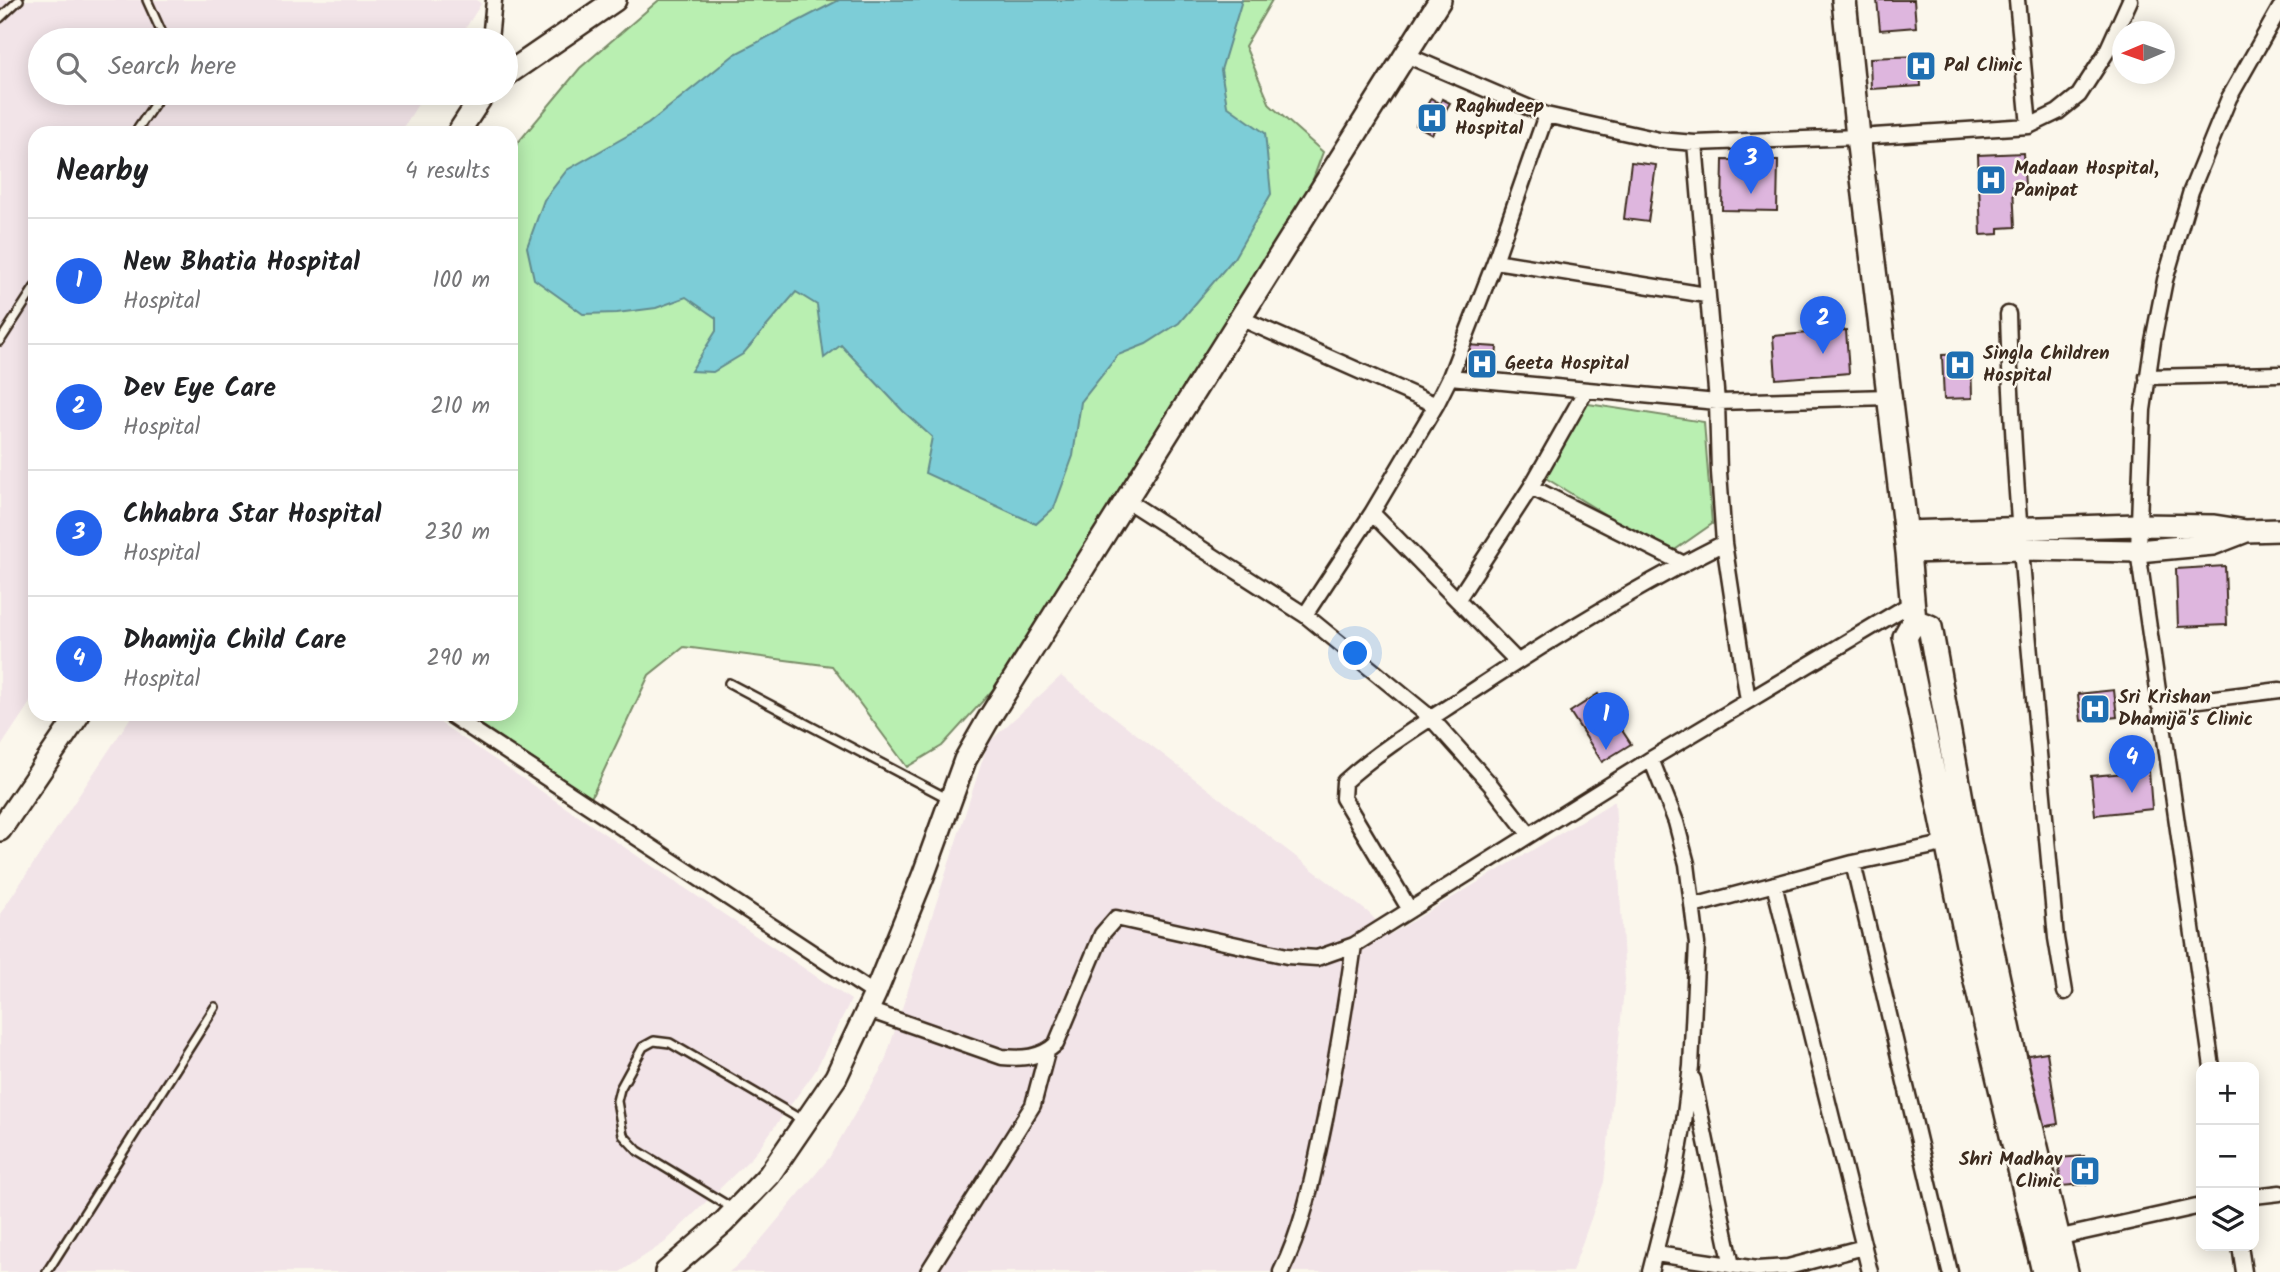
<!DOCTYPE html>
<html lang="en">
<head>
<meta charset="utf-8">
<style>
  body { margin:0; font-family:Kalam,sans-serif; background:#f6f6f6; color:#202124 }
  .controls { position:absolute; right:21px; bottom:21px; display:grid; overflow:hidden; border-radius:14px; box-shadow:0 4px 18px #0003 }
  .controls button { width:63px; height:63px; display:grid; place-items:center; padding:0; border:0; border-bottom:2px solid #e0e0e0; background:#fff; color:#202124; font:35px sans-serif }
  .compass { position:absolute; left:2112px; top:21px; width:63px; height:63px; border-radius:50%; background:#fff; box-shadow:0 4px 18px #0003; rotate:268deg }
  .you { position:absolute; left:1356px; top:654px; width:24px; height:24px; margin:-18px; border:5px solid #fff; border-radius:50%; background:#1a73e8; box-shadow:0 0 0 10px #1a73e833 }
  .badge { display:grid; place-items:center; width:46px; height:46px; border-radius:50%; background:#2563eb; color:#fff; font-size:23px; font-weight:700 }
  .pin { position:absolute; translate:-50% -58px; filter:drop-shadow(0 2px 4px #0008) }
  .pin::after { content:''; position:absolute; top:37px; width:24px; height:21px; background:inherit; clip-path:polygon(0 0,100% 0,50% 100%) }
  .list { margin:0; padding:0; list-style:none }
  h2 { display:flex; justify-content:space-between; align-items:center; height:91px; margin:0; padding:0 28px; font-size:30px }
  h2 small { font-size:23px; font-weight:400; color:#757577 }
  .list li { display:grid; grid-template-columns:46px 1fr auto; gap:21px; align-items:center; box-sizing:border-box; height:126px; padding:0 28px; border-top:2px solid #e0e0e0 }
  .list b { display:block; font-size:26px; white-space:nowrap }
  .list p { margin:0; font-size:23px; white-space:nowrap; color:#757577 }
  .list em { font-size:23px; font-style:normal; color:#757577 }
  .icon { flex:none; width:38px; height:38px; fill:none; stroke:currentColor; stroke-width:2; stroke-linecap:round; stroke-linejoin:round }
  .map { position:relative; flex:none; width:2280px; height:1272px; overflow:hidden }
  .search { position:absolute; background:#fff; box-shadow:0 4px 18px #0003; left:28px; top:28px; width:490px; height:77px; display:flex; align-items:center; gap:18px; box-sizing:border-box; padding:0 24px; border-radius:38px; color:#757577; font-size:26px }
  .panel { position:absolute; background:#fff; box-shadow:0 4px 18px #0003; left:28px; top:126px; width:490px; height:595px; border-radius:21px }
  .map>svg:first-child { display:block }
  .built { fill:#f2e4e8 }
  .green { fill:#b9efb1; stroke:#7a8c68; stroke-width:2 }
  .water { fill:#7dcdd7; stroke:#638c8d; stroke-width:2 }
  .building { fill:#deb6de; stroke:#3b2a1e; stroke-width:2 }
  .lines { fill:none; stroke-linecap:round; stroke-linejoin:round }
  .lane-casing { stroke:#3b2a1e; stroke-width:12 }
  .street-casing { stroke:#3b2a1e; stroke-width:19 }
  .secondary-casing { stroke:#3b2a1e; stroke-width:26 }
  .primary-casing { stroke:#3b2a1e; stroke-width:28 }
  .lane { stroke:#fbf7ec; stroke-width:7 }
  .street { stroke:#fbf7ec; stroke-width:14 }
  .secondary { stroke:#fbf7ec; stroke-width:21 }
  .primary { stroke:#fbf7ec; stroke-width:23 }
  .labels { text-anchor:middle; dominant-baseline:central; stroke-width:5; stroke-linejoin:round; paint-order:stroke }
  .poi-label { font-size:19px; font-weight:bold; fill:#3b2a1e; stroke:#fbf7ec; text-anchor:start }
</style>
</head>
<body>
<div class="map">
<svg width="2280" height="1272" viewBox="0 0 2280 1272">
  <rect width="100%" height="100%" fill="#fbf7ec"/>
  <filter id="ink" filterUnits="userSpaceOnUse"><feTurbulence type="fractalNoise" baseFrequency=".0143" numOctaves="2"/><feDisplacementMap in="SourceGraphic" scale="14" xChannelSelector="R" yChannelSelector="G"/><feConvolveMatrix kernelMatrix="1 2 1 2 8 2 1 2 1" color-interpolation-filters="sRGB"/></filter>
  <g filter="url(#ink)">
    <path class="built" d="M0,0H477L481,4L458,40H40V93H425L400,133H35V695L0,748Z
      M1061,676L1369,913L1389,935L1615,801L1625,980L1604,1182L1572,1272H729L745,1259L829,1158L884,1064L988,743Z
      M133,714H427L851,1000L814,1073L753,1156L664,1243L620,1272H0V914Z"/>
    <path class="green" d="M659,0H1272L1245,46L1270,105L1323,152L1306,198L1000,682L942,746L907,767L832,666L684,647L649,675L591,798L465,714H511V151L580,68Z
      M1582,403L1704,422L1712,524L1669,554L1544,477Z"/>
    <path class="water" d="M839,0H1242L1221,70L1227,106L1265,133L1271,194L1234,258L1179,323L1146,344L1118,355L1081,402L1073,456L1054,508L1036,524L925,473L932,437L903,411L841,345L824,358L817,305L796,292L743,354L713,372L691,371L716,331V318L686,297L656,308L617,313L583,314L534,279L527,247L544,200L567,170L648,124L735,54Z"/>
    <path class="building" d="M1877,0H1914L1916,27L1880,30Z
      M1919,56L1921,86L1871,89L1870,58Z
      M1431,98L1440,104L1442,99L1450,103L1432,134L1416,125Z
      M2023,153L2025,186L2013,187L2015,227L1999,228V234L1981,235L1978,155Z
      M1723,160L1778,161L1777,211L1722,210Z
      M1631,162L1656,165L1648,222L1624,219Z
      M1846,330L1849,373L1776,379L1773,336Z
      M1467,345L1497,347L1495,370L1466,368Z
      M1971,354L1972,398L1944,399L1942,355Z
      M2225,566L2227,625L2178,627L2176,569Z
      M2114,690L2117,717L2081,721L2078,694Z
      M1598,694L1631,744L1602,762L1570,712Z
      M2149,771L2152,809L2095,815L2091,776Z
      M2047,1052L2058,1124L2034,1128L2023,1056Z
      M2084,1156L2086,1184L2061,1186L2058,1158Z"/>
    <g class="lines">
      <g class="lane-casing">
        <path id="lane" d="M147,0L165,40
          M0,18L19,0
          M135,133L162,93
          M0,341L35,287
          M729,683L949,799
          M732,1208L638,1151L623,1135L617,1101L620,1089L643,1047L654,1041L670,1043L802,1120
          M47,1272L215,1007"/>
      </g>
      <g class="street-casing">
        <path id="street" d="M2017,0L2029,126
          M490,40L494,0
          M1406,55L1546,115L1659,140L1695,143L1858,137L2029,126L2058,112L2079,95L2106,53L2130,0
          M1695,143L1717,402L1719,472L1724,543L1748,701
          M1495,261L1706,295
          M2008,314C2014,523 2038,731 2056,938L2065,992
          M1240,318L1436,405
          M1450,377L1717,402L1888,397
          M2147,377L2280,374
          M1531,487L1684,564
          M1126,500L1305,615L1431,718L1490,784L1529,834
          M1372,513L1517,661
          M1458,599L1531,487L1586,390
          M1305,615L1372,513L1436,405L1450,377L1495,261L1546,115
          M2159,705L2280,690
          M449,714L875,994
          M1853,863L1950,1272
          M1774,884L1870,1272
          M1693,906L1853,863L1953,842
          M1410,910L1343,798L1344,782C1379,750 1422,724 1462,698C1546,642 1634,588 1724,543
          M868,1010L1002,1057C1022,1059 1041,1058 1056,1044L1102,934L1116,918L1287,956L1317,958L1354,945L1651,759L1912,603
          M2212,1067L2138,551L2143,410L2153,341L2165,280L2191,191L2229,98L2280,8
          M1693,1079L1732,1266
          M2254,1196L2280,1193
          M2052,1239L2201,1206
          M2240,1246L2244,1272
          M1656,1254L1757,1269L1788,1267L1864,1247
          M928,1272L1033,1105L1047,1052
          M1281,1272C1305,1224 1314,1171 1325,1119C1336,1061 1346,1003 1354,945
          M1650,1272L1675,1174L1684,1122L1691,1066L1697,944L1687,864L1676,822L1651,759"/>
      </g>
      <g class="secondary-casing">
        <path id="secondary" d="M506,75L615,0
          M458,133L484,93
          M1905,532L2137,525L2214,526L2246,531L2280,530
          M1908,552L2022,549L2138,551L2213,544L2244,532
          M0,830L79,714
          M666,1272L723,1223L769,1175L836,1077L875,994L923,876L965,760L988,720L1440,0"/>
      </g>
      <g class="primary-casing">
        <path id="primary" d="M1844,0L1858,137L1908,552L1914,621L1905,637L1972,964L2044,1272
          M1914,621L1930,627L1968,838L2016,1064L2066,1272"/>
      </g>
      <use href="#lane" class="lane"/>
      <use href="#street" class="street"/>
      <use href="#secondary" class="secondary"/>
      <use href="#primary" class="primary"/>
    </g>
  </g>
  <defs>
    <g id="hospital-square" transform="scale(1.575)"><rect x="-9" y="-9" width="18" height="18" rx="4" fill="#1f6fb2" stroke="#fbf7ec"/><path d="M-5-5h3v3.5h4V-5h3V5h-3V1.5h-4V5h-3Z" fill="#fff"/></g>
  </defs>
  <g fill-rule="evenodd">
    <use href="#hospital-square" x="1921" y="66"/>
    <use href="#hospital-square" x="1432" y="118"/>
    <use href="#hospital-square" x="1991" y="180"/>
    <use href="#hospital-square" x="1482" y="364"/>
    <use href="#hospital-square" x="1960" y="365"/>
    <use href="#hospital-square" x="2095" y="709"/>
    <use href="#hospital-square" x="2085" y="1171"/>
  </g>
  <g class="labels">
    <g class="poi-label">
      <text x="1944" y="66">Pal Clinic</text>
      <text x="1455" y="107">Raghudeep<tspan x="1455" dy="22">Hospital</tspan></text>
      <text x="2014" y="169">Madaan Hospital,<tspan x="2014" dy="22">Panipat</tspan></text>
      <text x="1983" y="354">Singla Children<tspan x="1983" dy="22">Hospital</tspan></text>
      <text x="1505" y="364">Geeta Hospital</text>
      <text x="2118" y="698">Sri Krishan<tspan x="2118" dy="22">Dhamija's Clinic</tspan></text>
      <text x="2062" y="1160" text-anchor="end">Shri Madhav<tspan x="2062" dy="22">Clinic</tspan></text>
    </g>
  </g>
</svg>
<div class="controls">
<button>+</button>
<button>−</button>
<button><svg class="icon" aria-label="layers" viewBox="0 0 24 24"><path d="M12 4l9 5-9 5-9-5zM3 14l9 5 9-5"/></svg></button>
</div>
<svg class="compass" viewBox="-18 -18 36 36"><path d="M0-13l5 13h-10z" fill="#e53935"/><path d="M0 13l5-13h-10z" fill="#757577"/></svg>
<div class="you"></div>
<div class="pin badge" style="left:1606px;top:750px">1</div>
<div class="pin badge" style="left:1823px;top:354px">2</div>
<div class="pin badge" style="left:1751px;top:194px">3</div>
<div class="pin badge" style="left:2132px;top:793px">4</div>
<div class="search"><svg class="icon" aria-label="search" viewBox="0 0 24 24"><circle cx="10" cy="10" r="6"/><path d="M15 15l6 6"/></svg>Search here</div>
<section class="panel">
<h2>Nearby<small>4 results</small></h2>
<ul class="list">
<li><span class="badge">1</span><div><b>New Bhatia Hospital</b><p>Hospital</p></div><em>100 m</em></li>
<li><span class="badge">2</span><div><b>Dev Eye Care</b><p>Hospital</p></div><em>210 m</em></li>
<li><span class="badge">3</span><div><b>Chhabra Star Hospital</b><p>Hospital</p></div><em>230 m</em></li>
<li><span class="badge">4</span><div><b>Dhamija Child Care</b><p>Hospital</p></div><em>290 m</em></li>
</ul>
</section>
</div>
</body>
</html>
